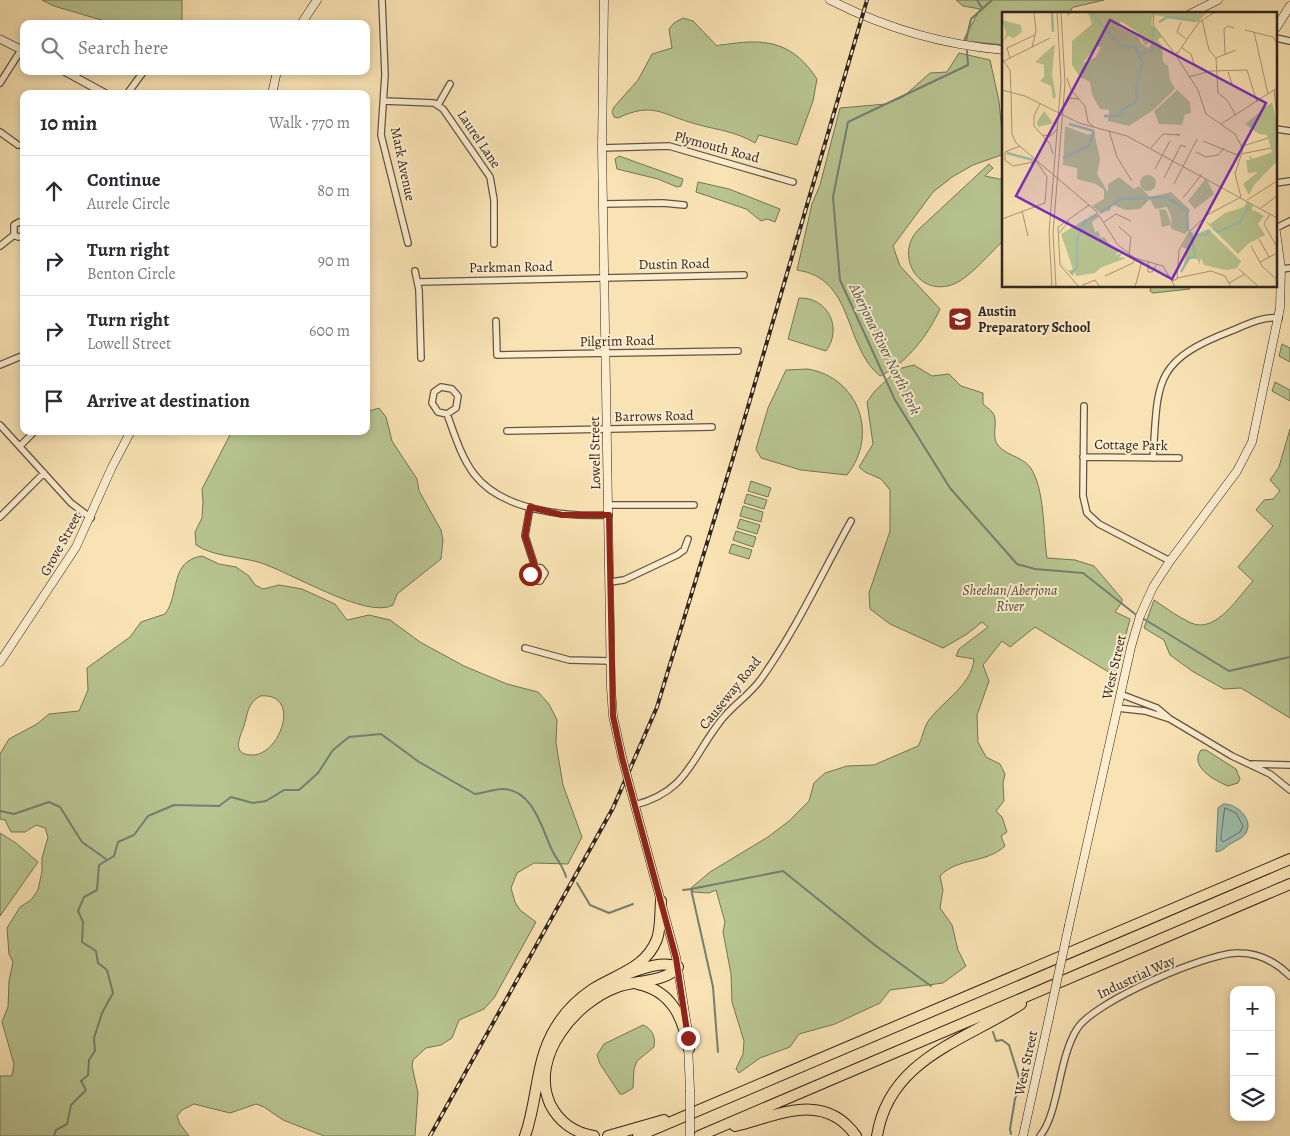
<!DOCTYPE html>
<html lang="en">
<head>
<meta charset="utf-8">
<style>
  body { margin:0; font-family:Alegreya,serif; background:#f2f2f3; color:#2b2b33 }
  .controls { position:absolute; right:15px; bottom:15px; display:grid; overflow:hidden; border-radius:10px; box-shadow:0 2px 8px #0003 }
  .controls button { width:45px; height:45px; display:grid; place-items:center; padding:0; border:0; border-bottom:1px solid #e1e1e2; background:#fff; color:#2b2b33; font:25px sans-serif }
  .stop { position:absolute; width:15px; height:15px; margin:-11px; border:4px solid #8f2418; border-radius:50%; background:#fff }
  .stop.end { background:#8f2418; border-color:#fff; box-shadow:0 1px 5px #0008 }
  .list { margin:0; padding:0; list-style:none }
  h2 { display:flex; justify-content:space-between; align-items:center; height:65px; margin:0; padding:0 20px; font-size:21px }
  h2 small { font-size:16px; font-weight:400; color:#7c7c81 }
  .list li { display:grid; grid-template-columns:32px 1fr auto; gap:15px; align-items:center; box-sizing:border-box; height:70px; padding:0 20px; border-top:1px solid #e1e1e2 }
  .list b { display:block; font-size:19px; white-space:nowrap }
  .list p { margin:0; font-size:16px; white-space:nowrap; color:#7c7c81 }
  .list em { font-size:16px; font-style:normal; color:#7c7c81 }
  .icon { flex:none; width:28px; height:28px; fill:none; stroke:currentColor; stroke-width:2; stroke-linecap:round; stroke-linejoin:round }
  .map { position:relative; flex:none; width:1290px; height:1136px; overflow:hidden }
  .search { position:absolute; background:#fff; box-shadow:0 2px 8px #0003; left:20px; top:20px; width:350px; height:55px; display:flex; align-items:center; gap:12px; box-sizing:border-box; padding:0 18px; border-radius:10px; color:#7c7c81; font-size:19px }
  .panel { position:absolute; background:#fff; box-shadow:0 2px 8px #0003; left:20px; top:90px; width:350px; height:345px; border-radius:10px }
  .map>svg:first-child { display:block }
  .green { fill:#b8c591; stroke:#757556; fill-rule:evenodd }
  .water { fill:#9ebeac; stroke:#738172 }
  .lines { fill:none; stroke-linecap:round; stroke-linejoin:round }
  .shore { stroke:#687264; stroke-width:1 }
  .stream { stroke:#738172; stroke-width:2 }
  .minor-casing { stroke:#645442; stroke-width:8 }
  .tertiary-casing { stroke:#645442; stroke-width:9 }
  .secondary-casing { stroke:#32251c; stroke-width:9 }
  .motorway-casing { stroke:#32251c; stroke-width:12 }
  .minor { stroke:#fbedce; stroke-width:5.5 }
  .tertiary { stroke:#fbedce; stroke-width:7 }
  .secondary { stroke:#fbedce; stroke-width:8 }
  .motorway { stroke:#f9e3b4; stroke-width:10 }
  .rail-casing { stroke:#32251c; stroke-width:4 }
  .rail { stroke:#fbedce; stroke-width:2; stroke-dasharray:5.5; stroke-linecap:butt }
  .secondary-bridge-casing { stroke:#32251c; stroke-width:9; stroke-linecap:butt }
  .secondary-bridge { stroke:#fbedce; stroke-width:8 }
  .route { stroke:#8f2418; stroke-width:6 }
  .labels { text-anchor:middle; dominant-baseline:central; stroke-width:4; stroke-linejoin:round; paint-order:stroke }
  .street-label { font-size:14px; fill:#32251c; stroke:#fbedce }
  .poi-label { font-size:14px; font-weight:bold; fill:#32251c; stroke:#fbedce; text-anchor:start }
  .park-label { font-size:14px; font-style:italic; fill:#544d39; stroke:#fbedce }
  .water-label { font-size:15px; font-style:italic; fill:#525347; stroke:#fbedce }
  .inset-river { fill:none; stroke:#9ebeac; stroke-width:2.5 }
  .inset-road { fill:none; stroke:#a99777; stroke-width:1 }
  .view { fill:#7b2cbf; fill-opacity:0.15; stroke:#7b2cbf; stroke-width:2.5 }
  .inset-edge { fill:none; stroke:#32251c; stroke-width:2.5 }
</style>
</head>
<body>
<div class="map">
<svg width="1290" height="1136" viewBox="0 0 1290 1136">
  <rect width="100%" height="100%" fill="#f9e3b4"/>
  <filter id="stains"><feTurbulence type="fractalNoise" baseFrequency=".004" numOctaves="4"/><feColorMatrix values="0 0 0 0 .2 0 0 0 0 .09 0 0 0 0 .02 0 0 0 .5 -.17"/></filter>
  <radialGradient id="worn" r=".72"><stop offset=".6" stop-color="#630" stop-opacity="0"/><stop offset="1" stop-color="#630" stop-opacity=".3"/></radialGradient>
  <path class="green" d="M42,0H182V24H115L54,6Z
    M956,0H1104L1074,7L1071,9V14H1004V45L965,41L964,39L980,9L963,6Z
    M683,18L693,21L717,46C721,44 724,45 729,44C769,38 794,44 817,79L813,101L797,145L759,135L755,143C735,131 717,130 696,124C662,115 654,101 618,118L614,117L612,112L614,107L638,80L652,54L672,48L669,29L674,23Z
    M959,53L990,60L999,101L1004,154L973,165L952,177L933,192L893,246L900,266L940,309C928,335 907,363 880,376C843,346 855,278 797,270L812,204L820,185L840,108L886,104L903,97L930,73L947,72Z
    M619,156L683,179L681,186L677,187L658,179L617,169L615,159Z
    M989,164L993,168L985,176L1004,180V240C990,253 968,280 951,285C917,296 895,254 918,230Z
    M698,182L729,189L780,209L775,222L767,219L761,221L746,209L696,192Z
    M1151,286H1189L1190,289L1153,293L1150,291Z
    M799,298C828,297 843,328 826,351L788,339Z
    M1282,344L1290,348V362L1279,356Z
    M914,365L932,376L949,374L961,386L983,393V404C986,407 990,409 992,412C999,419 992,432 996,442C1002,455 1022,456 1030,467C1045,488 1043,532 1047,558L1075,560L1094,566L1122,599V602L1115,612L1130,619L1115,676L1035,627L1010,647L1002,641L983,665L989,681L977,715L978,742L986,757L1000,764L1005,774L1003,783L1004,801L996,811L1002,817L1007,832L1001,836L1005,846C986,864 958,857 940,876L943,890L940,908L952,925L958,950L966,966L943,983L890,990L880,1003L835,1024L799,1034L790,1047L760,1058L739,1073L736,1069L743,1054L744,1041L732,1002L731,974L723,932L725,922L716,890L709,893L693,892L691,888L710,872L768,837L789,821L809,801L814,783L825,773L847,766L874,765L918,746C923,738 923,728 929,720C943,701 972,685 974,659L956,656L959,649L988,627L982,622L967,634L943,648L890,624L870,609L869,593L890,531V490L881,479L865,472L859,467L873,444L867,402L874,392L898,369Z
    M808,369C859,378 879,435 847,475L801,470L761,458L756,449L768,408L786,370Z
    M1275,382L1290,390V401L1272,391Z
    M379,408L386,417L392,441L417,479L419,491L441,530L443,540L441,559L397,594L393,605C367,620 289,571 258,562C240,557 212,556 196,545L195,532L202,518L203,502L202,489L232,431H366V412Z
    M1290,429V718L1241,688L1224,689L1192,671L1170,655L1164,640L1144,628L1154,600C1166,608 1178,617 1191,623C1216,634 1238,597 1253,581L1238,567L1273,526L1256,510L1264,500L1273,499L1280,491L1270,480L1279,467Z
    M751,481L771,488L768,497L748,491Z
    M747,494L767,500L764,509L744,503Z
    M743,506L763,512L761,522L740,516Z
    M740,519L760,525L757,534L737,528Z
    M736,531L756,537L753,547L733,540Z
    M732,544L752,550L749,559L729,553Z
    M202,556L219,564L236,567L249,576L255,585L263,589L279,585L302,589L335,604L347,620L369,615L390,620L420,642L464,666L507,684L538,692L549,704L557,720L556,743L563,785L582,837L568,864L534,863L517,873L511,888L515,902L520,910L536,922L494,998L484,1009L459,1020L452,1038L441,1045L426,1048L413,1060L412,1066L418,1093L415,1136H324L283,1120L264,1107L256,1104L230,1113L194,1104L182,1110L177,1116L180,1124L189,1136H0V1076H12L14,1064L2,1022L8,1007L9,981L13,962L9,954L7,928L20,907L31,900L38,890L42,871V858L48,837L45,828L36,825L25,832H11L5,820L0,819V754L9,739L37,724L49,714L79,711L88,690L87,668L130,637L141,622L165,614C180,595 169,561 202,556ZM260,696C303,692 280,757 251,755C231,754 240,737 244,726C248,713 247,704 260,696Z
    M1201,750H1206L1236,769L1240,779L1238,783L1228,786C1214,780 1189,767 1201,750Z
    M0,833L16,843L38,862L0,916Z
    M643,1025C652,1028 656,1038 654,1047L637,1061L634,1069L633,1088L623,1094H620L600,1064L597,1055L604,1044Z"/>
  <path class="water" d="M1223,804C1236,803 1254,819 1246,833C1243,838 1235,841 1230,844C1225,848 1222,851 1216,852L1218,808Z"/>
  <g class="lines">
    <path class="shore" d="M1225,808L1236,813L1243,826L1240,832L1223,842L1221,839Z"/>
    <path class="stream" d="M977,0L982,8
      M966,40L971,19L992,0
      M967,51L968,65L848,122L833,197L840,280L895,400L950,488L1017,564L1035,569L1083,573L1135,614
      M1144,619L1229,671L1290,657
      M0,811L14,814L49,802L60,807L82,842L106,859
      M577,883L590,905L609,913L633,904
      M691,889L783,871L876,946L931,986
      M683,890L691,889L713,987L718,1052
      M993,1032L996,1041L1002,1040L1009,1045L1021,1084L1015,1099L1010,1129L1011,1134
      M54,1136L56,1130L67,1124L71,1105L86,1090L81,1081L88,1075L89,1060L95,1051L94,1038L102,1013L113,993L107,970L98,963L96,951L82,942L83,922L78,911L84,897L97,890L99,865L114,856L118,842L134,835L148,816L174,805L219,806L231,797L253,803L266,801L284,790H299L318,773L333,750L349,737L381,734L419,762L475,794C484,793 494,789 502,789C533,789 542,829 552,850C556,859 564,867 566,877"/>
    <g class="minor-casing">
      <path id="minor" d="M382,0L385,75L381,135L408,243
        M1276,38L1290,41
        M0,83L21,50
        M127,94L144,71
        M384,101L434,103L443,109L490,177L494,200V244
        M438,105L450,84
        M1276,129L1290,131
        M0,132L18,145
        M602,148L669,146L793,182
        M1276,183L1290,181
        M603,204L663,203L684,205
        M1276,228L1290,221
        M14,235V225L19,222L24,223
        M14,235L18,237L24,236
        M0,246L14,235
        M1281,269L1290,268
        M415,271L419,290L421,358
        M418,282L744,275
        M496,321L497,355L738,351
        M0,365L24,355
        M1084,406L1083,496L1087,513L1099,524L1170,561
        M447,414L438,412L432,403L434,392L441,387L452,389L458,396L456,408L447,414C454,433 461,457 474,474C502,511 566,517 609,515
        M0,425L71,503L91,518
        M507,431L712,427
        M20,446L35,431
        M1083,457L1179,458
        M1153,458C1158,381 1153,361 1231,331C1246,325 1263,316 1279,318
        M609,505H694
        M530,507L525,536L535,567L531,570L530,576L534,581H540L545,573L541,568L535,567
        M0,517L44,473
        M610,582L624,580L677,555L684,550L688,539
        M525,648L569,660L611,661
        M1120,694L1157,708L1170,719L1232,756L1270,774L1290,790
        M1117,708L1145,711L1170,719
        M1253,764L1290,765
        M635,805C687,791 690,761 719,723C731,706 749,696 761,679C796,630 822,573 851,521
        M1040,1136C1059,1113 1058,1059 1077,1029C1093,1002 1208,952 1239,953C1259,953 1276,962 1290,976"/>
    </g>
    <g class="tertiary-casing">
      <path id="tertiary" d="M0,39L24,51
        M64,71L106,94"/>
    </g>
    <g class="secondary-casing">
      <path id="secondary" d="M604,0L602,148L611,688L613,716L622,757
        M830,0C883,27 944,45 1004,50
        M1190,14L1218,0
        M301,24L317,0
        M1276,28L1290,6
        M272,94L277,71
        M0,662L76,547L112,467L131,431
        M631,791L676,957L688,1032
        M1069,925L1131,647L1140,616L1153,587L1170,561L1237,471L1252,442L1280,308L1281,269L1276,232
        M688,1044L690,1090
        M1023,1136L1049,1018"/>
    </g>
    <g class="motorway-casing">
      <path id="motorway" d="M638,984C672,991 683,1018 689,1049
        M735,1126C777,1116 824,1090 856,1136
        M525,1136C538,1100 535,1060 556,1027C565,1012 578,999 593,989C617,974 646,968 657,939C661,927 660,913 661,901
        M594,1136C575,1133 559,1122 550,1104C529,1056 576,1002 617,987C635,980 665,983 678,967C659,959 632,973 613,979
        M608,1136L664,1120
        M638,1136L1290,859
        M699,1136L1290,884
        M877,1136C889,1059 964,1041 1021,1004"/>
    </g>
    <use href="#minor" class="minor"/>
    <use href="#tertiary" class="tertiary"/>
    <use href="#secondary" class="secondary"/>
    <use href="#motorway" class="motorway"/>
    <g class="rail-casing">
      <path id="rail" d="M430,1136L613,808L657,707L733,458L867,0"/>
    </g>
    <use href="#rail" class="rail"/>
    <g class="secondary-bridge-casing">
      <path id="secondary-bridge" d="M622,757L631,791
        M1049,1018L1069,925
        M690,1090V1136"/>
    </g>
    <use href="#secondary-bridge" class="secondary-bridge"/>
  </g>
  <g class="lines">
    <path class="route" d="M530,574L535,567L525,536L530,507L562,515H609L613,716L622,758L676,958L688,1038"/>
  </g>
  <defs>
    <g id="school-square" transform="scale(1.25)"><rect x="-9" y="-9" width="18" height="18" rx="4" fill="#8f2418" stroke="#fbedce"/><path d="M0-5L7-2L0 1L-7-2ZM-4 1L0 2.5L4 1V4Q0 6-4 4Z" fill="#fff"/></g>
  </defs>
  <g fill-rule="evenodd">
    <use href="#school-square" x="960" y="319"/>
  </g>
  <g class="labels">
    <g class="street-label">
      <text transform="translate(479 139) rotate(56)">Laurel Lane</text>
      <text transform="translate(717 147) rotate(15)">Plymouth Road</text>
      <text transform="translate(403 164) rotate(78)">Mark Avenue</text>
      <text transform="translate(674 264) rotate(-1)">Dustin Road</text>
      <text transform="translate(511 267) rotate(-1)">Parkman Road</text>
      <text transform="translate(617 341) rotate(-1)">Pilgrim Road</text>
      <text transform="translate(654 416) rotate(-1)">Barrows Road</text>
      <text transform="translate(1131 445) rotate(1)">Cottage Park</text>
      <text transform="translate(595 453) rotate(-91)">Lowell Street</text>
      <text transform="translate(61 544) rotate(-61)">Grove Street</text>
      <text transform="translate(1114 667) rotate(-77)">West Street</text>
      <text transform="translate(730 693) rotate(-51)">Causeway Road</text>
      <text transform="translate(1136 977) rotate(-25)">Industrial Way</text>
      <text transform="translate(1026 1063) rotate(-78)">West Street</text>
    </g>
    <g class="poi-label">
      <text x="978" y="311">Austin<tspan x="978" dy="16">Preparatory School</tspan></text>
    </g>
    <g class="park-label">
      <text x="1010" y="590">Sheehan/Aberjona<tspan x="1010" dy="16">River</tspan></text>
    </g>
    <g class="water-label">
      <text transform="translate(885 349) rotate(64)">Aberjona River North Fork</text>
    </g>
  </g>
  <g transform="translate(1002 12)">
    <rect width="275" height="275" fill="#f9e3b4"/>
    <path d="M65,0H205L196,10L151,3L149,12L160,25L155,28L160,33L161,50L166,54L168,68L173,77L150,99L127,114L106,109L107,98L98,97L90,83L88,70L78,65L70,53V29L90,12L86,1H70L65,4ZM119,9L135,20L143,33L151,29V31L146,36L139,31L136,24L117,15ZM94,34L99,35L94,45L81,51ZM0,8L19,13L20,20L12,26L6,24L2,29L4,21ZM53,32L50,62L54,85L51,87L49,74L38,69L42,65V53L33,50ZM175,78L188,90L189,101L183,102L180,113L157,112L152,99ZM270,90L275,109V149L252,173L247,183L241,172L256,160L246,161L244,148H248L247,143L251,147L270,140L265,123L257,122L243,112ZM42,99L51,111L36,115L35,110ZM63,114L86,123L92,120L98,147L95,162L106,180V172L117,165L132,177L137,174L148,185L169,180L188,198L185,206L187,218L183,222L170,217L168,213L160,215L157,197L164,198L170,214L169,204L165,195L153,197L148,187L138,197L124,198L111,193L107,199L97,200L90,194L102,187V178L94,172L75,167V156L61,153ZM138 171a8 8 0 1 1 16 0a8 8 0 1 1-16 0ZM204,166L212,182L193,197L186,189ZM245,189L251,193L250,200L252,198L262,204L256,212L263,223L247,231L236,242L201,207L208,212L223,201L242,195ZM94,201L97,205L90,210L93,220L96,219L99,226L102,225L112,238L119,237L113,243L122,240L117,245L124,246L98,256L93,261L74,264L73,260L71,264L59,252L67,259L71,257L59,222ZM206,217L239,249L235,256L224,258L202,253L199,246L197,253L196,248L190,245L181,257L185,237L180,235L188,220L191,224Z" fill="#b8c591" fill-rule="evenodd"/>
    <path class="inset-river" d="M50,0L51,20M88,0L119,34L133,35L141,51L134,74L135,89L120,98L117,104H102M157,10L166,5L194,9M139,42L150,39L151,16M67,112L92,119M5,141L31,148M61,146L87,134L92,120M98,201L119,187L164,185L185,198L186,219M211,216L216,220L238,210L247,194M192,224L205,222L208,218M179,260L187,246L193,245L189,220M69,262L75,255V227L82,210L95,203"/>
    <path class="inset-road" d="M152,0L151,13L173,42M200,8L207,38L214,46M179,10L175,20L184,27M243,18L271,25L275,32M252,20L266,82M30,35L34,19L32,1M179,35L189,42L192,52M175,42L197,10L213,0M223,42L222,17L226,14L232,16M8,46L5,36L33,23M214,46L216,81L225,88L234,104M214,46L234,38M0,47L8,58L9,80M0,50L48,26M226,60L231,75M187,65L208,59L245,58L255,90M65,66L69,78L83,94L86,110L92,115M0,78L23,84L77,111L125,124L275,206M272,78L275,106M9,80L10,122L14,131L94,199L116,233L133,246L161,254L173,275M38,92L32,104V114L48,132L51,142M63,94L68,86L77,87M219,112L275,76M107,119L115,145L130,169M40,123L49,124L55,117M201,129L238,144M18,134L3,140V148L11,154L32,150M241,134L266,126M149,136L161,122L178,123L174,122M194,140L204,145L216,143L222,136M239,142L269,136M153,157L168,129M162,166L179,133L184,135M172,172L195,127M181,186L200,162M245,188L275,169M259,196L275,184M20,199L26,224M268,202L262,212L275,235M0,207L43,191L45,165L33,147M102,210L114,202L129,209M117,215L129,225L127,242M57,221L67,209M257,227L267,245M249,234L260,254L275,268M146,250V260H150L155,252M258,250L275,241M237,257L257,275M103,264L131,251L133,246M175,266L209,259L223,264L229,275M170,269L175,267L177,238L188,219L205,203L239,185L233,162L241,137L233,122L204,102L196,78L173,42L176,40M227,271L243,262M83,272L81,273L93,268L98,275M50,275L47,220L59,69L55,0M54,275L51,221L63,71L59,0M77,275L58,253L56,215L87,193M133,275L140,249"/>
    <path class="view" d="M108,8L264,91L170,267L14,184Z"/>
    <rect width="275" height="275" class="inset-edge"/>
  </g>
  <rect width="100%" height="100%" filter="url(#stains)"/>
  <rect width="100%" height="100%" fill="url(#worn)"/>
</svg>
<div class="controls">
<button>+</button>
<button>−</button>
<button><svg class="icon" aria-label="layers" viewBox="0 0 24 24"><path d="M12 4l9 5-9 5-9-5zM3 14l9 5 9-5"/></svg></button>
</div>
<div class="stop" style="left:530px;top:574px"></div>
<div class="stop end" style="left:688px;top:1038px"></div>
<div class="search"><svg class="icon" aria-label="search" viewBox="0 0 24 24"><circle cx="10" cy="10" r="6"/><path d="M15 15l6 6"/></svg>Search here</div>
<section class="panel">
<h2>10 min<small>Walk · 770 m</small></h2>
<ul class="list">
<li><svg class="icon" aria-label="ahead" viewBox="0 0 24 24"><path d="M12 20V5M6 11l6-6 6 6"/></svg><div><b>Continue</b><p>Aurele Circle</p></div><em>80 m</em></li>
<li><svg class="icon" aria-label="right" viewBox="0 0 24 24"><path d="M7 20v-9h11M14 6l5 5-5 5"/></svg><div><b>Turn right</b><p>Benton Circle</p></div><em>90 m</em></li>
<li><svg class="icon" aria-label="right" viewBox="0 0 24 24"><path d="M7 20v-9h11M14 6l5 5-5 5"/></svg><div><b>Turn right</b><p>Lowell Street</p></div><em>600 m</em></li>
<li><svg class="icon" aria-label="arrive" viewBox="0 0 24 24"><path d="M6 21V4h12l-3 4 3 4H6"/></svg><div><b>Arrive at destination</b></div></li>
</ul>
</section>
</div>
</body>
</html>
